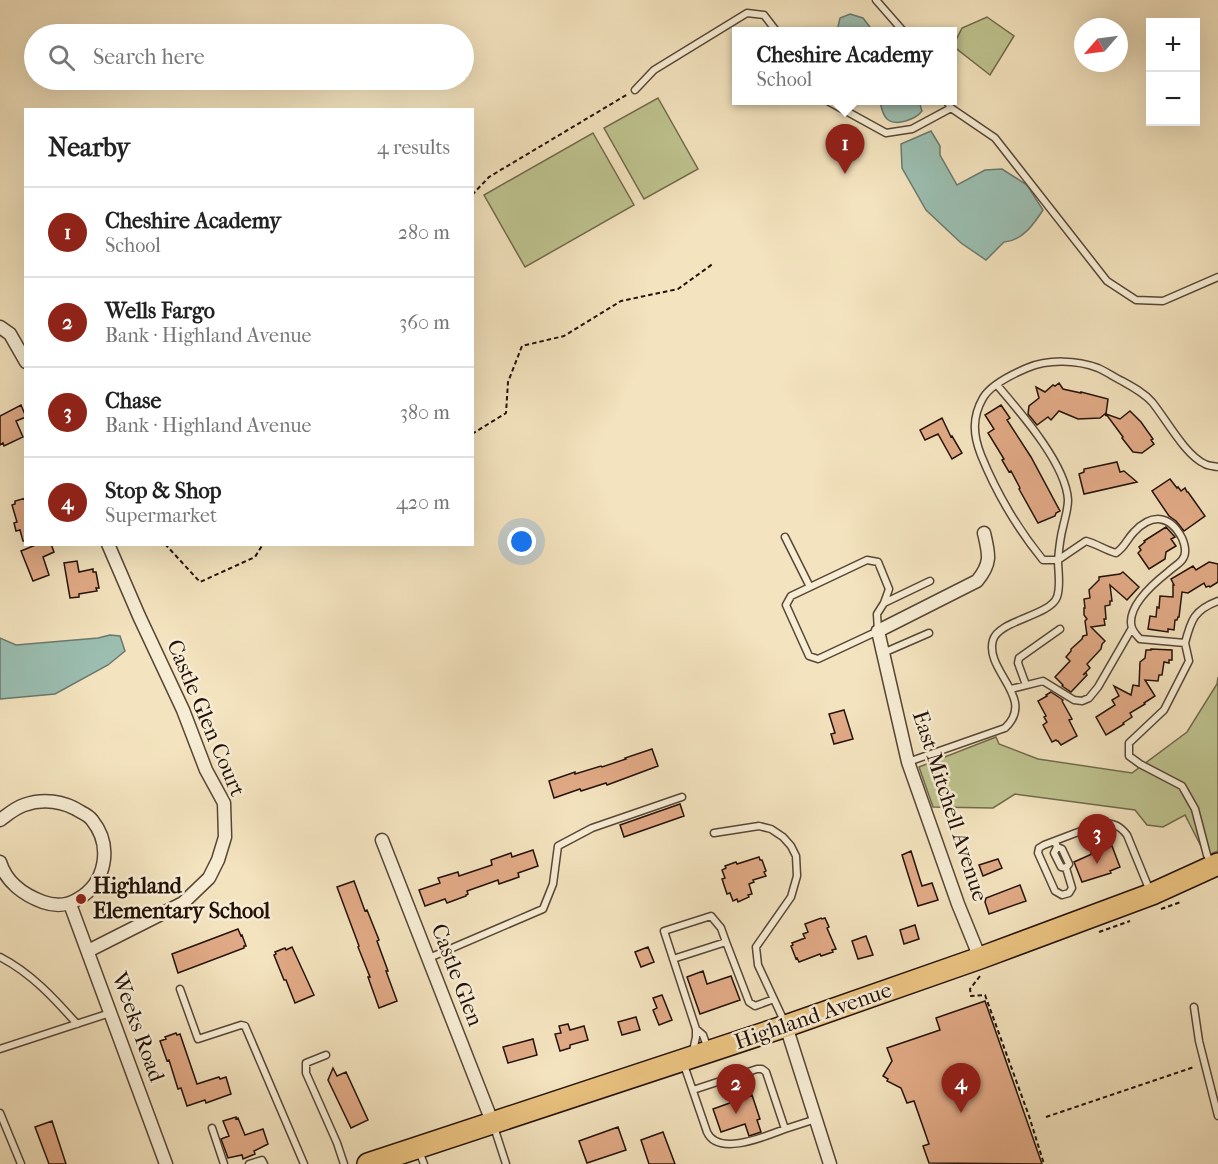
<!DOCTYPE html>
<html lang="en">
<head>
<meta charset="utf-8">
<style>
  body { margin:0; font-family:"IM FELL French Canon",serif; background:#f6f6f6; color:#222 }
  .controls { position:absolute; right:18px; top:18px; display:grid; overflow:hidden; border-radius:0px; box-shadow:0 6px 24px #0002 }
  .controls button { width:54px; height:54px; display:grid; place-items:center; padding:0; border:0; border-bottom:2px solid #e0e0e0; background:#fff; color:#222; font:30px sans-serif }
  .compass { position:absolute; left:1074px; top:18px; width:54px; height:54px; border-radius:50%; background:#fff; box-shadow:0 6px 24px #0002; rotate:242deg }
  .you { position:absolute; left:522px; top:542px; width:21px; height:21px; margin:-15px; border:4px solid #fff; border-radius:50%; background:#1a73e8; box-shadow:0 0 0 9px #1a73e833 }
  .badge { display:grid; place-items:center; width:39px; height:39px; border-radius:50%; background:#8f2418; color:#fff; font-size:20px; font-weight:700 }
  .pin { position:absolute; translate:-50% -50px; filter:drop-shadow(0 2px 3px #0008) }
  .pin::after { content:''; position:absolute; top:32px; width:21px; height:18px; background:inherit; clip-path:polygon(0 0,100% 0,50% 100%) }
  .popup { position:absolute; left:732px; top:27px; width:225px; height:78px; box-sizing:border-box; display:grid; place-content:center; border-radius:0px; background:#fff; filter:drop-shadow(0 2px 4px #0005); font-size:20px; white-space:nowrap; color:#767676 }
  .popup b { font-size:22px; color:#222 }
  .popup::after { content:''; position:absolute; left:50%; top:100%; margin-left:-12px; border:12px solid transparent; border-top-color:#fff }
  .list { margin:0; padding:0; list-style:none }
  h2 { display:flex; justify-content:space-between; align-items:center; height:78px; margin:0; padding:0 24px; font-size:26px }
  h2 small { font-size:20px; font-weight:400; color:#767676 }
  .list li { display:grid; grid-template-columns:39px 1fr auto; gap:18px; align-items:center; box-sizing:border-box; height:90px; padding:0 24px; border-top:2px solid #e0e0e0 }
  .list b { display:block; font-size:22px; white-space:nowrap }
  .list p { margin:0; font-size:20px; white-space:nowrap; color:#767676 }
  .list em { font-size:20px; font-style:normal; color:#767676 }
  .icon { flex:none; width:33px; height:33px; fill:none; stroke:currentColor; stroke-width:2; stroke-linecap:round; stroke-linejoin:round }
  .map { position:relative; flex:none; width:1218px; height:1164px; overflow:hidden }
  .search { position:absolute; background:#fff; box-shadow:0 6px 24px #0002; left:24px; top:24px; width:450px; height:66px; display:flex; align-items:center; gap:15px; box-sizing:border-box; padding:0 21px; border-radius:33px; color:#767676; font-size:22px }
  .panel { position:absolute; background:#fff; box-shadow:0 6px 24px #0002; left:24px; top:108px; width:450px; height:438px; border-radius:0px }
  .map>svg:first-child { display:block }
  .green { fill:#bec38f; stroke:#706a4c; stroke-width:1.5 }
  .water { fill:#9bbeb1; stroke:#6b796e; stroke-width:1.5 }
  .building { fill:#e1aa86; stroke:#231109; stroke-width:1.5 }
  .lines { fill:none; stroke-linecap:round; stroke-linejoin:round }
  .lane-casing { stroke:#574636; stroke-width:9 }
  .street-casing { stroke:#574636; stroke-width:15 }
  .highway-casing { stroke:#231109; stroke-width:24 }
  .path { stroke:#231109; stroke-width:2; stroke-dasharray:4.5 3; stroke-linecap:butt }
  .lane { stroke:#f7edd5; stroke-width:6 }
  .street { stroke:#f7edd5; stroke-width:12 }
  .highway { stroke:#eac27f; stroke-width:21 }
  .poi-dot { fill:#8f2418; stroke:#f7edd5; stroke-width:2 }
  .labels { text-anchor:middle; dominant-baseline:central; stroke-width:5; stroke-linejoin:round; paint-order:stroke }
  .street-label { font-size:22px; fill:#231109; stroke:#f7edd5 }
  .poi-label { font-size:22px; font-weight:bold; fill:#231109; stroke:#f7edd5; text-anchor:start }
</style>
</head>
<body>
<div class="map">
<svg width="1218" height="1164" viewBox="0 0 1218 1164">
  <rect width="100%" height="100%" fill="#f3e3be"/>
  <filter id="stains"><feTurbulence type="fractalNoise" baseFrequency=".00333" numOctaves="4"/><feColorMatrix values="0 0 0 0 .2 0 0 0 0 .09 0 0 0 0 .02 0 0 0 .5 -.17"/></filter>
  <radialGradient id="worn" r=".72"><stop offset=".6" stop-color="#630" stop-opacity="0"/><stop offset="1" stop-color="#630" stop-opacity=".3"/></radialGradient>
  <path class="green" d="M987,17L1014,36L990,75L953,46L962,28Z
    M658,98L698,169L644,199L604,128Z
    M593,133L634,205L525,267L484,195Z
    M1218,677V851L1206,856L1185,815L1163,827L1147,825L1135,810L1015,794L993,808L933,807L919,767L996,737L999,744L1038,759L1132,773L1187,732L1217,684Z"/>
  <path class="water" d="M850,14L863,18L873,31H837L840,18Z
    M880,101H919L922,111C916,119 896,127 887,119C882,114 881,106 880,101Z
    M931,131L940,146V155L957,185L985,170L1002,169L1027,185L1043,210C1034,224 1022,241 1004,242L986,260L961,243L926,210L902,168L901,144Z
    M110,635L120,636L125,651L108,665L55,694L0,699V638L16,645L98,638Z"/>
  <path class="building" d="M1059,383L1063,389L1081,393V392L1108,399L1106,414L1120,419L1130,411L1141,422L1153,439L1151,440L1154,444L1142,453L1133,452L1122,438L1123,437L1106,414V416L1105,414L1100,418L1078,419L1059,411L1051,420L1048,417L1037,425L1028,414L1029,406L1039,398L1036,387L1045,392L1053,385L1055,386Z
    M21,405L26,417L16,421L23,437L4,446L3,443L0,445V416Z
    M1001,405L1010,418L1007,420L1031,457L1060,511L1056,513L1055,516L1038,523L1019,489L1020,488L1011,471L1009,472L1002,460L1004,459L988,433L994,429L985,415Z
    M942,418L951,437L952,436L962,453L952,459L938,434L925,440L920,430Z
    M1117,462L1120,472L1124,471L1137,482L1084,494L1079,474L1084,472V469Z
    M1170,479L1177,488L1178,487L1181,491L1185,488L1187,492H1188L1205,516L1184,531L1176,521L1169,516L1152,491Z
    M26,498V541H23L20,530L16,531L14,523L17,522L12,505L15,504V501Z
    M1166,527L1175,537L1171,539L1176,546L1166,552L1165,559L1149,569L1138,553L1141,550L1139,547L1145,542L1144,541Z
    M38,544H51L54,552L43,557L49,575L33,581L21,551Z
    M77,561L79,572L93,569V572H96L99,588H96L97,591L79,594V597L70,598L64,563Z
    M1209,562L1218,564V582L1210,587L1209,586L1206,587L1204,583L1188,593L1182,592L1179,617H1178L1177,620H1175L1174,630L1168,629V632L1148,629L1150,616L1156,617L1157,607L1159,608L1160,596L1173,597V585H1174L1171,579L1193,566L1196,570Z
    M1123,572L1139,587L1127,600L1110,585L1112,601H1110V605L1105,606L1106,619H1104L1105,625L1091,627L1105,641L1102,644L1101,649L1087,664L1090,668L1083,675L1086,673L1087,675L1071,692L1062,686L1063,685L1055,677L1070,661L1066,657L1071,651V649L1082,639L1083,636L1087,635L1085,621L1087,619L1084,615V608H1085L1084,599L1090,598L1089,590L1099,580V577L1120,574Z
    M1151,649L1172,650V660H1169V663L1164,662L1162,675H1159L1158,681L1145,680L1155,696L1144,703L1145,704L1130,713L1132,717L1123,723L1124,724L1106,735L1096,717L1115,705L1112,700L1119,696L1114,686L1131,695L1133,685L1139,686L1140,662L1145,658L1146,650H1151Z
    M1051,692L1063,700L1062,701L1072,719L1069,720L1077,736L1061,745L1058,741H1057L1056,740L1052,742L1043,725L1047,722L1044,717L1046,716L1038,701L1047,696L1046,695Z
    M844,710L853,739L834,744L831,734L835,733L829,714Z
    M652,749L658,766L607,785L606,783L581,791L580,789L554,798L549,781L575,772V774L601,766L602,767L626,759L625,758Z
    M680,804L684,816L624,837L620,825Z
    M1112,846L1120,867L1110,871L1111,873L1082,882L1074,862L1092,854L1091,853Z
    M533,850L538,866L518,873L519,877L499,884L498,880L467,891L468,894L466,895V896L447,903L445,899L425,906L419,890L440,883L438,878L458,872L459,876L492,865L491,860L511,853L512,857Z
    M911,851L922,886L932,883L938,900L918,906L902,855Z
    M759,857L760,860H762L766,871L764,872L766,876L753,880L754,882L749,884L752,894L748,895L749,897L738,902L737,899L733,901L730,893L727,894L722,879L725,878L722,870L726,868L725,866L736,862L737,864Z
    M998,859L1002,868L983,876L979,865Z
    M354,881L365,911L367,910L379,940L377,941L388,971H386L397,1001L379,1008L368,977H370L358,947L359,946L337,887Z
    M1020,885L1026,901L989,914L985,902L986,898Z
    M821,918L822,919L825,918L829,927L827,928L836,949L832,950L833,952L821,956L820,954L799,962L797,958L796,959L791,946L793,945L792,943L805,938L803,934L808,932L805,924Z
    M915,925L919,939L904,944L900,930Z
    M238,929L241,936L242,935L246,946H244V948L178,973L172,954Z
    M866,936L873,955L858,959L852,941Z
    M292,947L314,995L295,1003L286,980H284L274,955L276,954L275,952L285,948L286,950Z
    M648,947L654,962L641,967L635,952Z
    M703,971L707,984L731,976L740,1000L700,1014L687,977Z
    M662,995L672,1020L659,1025L653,1010L657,1008L653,998Z
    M985,1001L1042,1164L929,1163L923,1146L929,1144L914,1101L907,1103L901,1088L887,1081L888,1079L883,1076L892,1061L887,1048L940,1030L936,1018Z
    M636,1017L640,1030L622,1035L618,1022Z
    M568,1024L570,1030L584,1026L588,1040L570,1045V1048L560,1051L555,1034L561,1033L559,1026Z
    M176,1033L177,1035L180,1034L197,1084L219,1077L220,1079L226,1077L231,1094L206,1103L205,1100L187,1106L181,1088L178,1089L169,1060L167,1061L160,1041L166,1039L165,1037Z
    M533,1039L537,1055L508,1063L503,1047Z
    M333,1068L337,1076L346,1072L368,1120L351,1128L328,1080Z
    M752,1095L760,1119L757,1120L761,1132L749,1136L745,1124L721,1132L713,1109Z
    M236,1117V1119L238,1118L245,1135L263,1129L268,1144L254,1151L255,1154L243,1159L242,1155L228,1158L221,1139L229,1136L223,1121Z
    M52,1121L66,1164H49L35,1127Z
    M618,1127L626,1150L587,1163L579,1141Z
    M663,1132L675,1164H649L641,1140Z"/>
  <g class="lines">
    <g class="lane-casing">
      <path id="lane" d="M876,0L904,32
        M635,90L654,70L747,13L764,15L777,32
        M826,100L886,133L912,129L951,108L995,138L1107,281L1136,300L1163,301L1218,277
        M946,100L951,108
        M997,385C1020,412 1066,464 1068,500C1068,509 1065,518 1063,527C1060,538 1059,549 1058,560H1043C1017,528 996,492 981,455C973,435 972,417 983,398C991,384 1013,374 1027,368C1048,359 1077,360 1098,368C1107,372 1114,377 1122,381C1133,387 1144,393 1152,402C1166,419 1185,455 1205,464C1208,466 1214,466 1218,467
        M785,537L810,587L867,560L878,562L889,589L884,603L877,614L878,631L818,659L809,656L786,605L791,596L810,587
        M884,603L930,581
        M1185,643L1189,661L1164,710L1129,743V756L1140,764L1182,786L1195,809L1207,855L1211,863
        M883,653L929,633
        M1026,685L1018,663L1019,658L1060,629
        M1011,689L1043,681L1074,700L1082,701L1089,698L1098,687L1132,628
        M908,762L1005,728C1037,698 984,671 993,640C999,620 1050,616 1057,597C1061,586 1058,571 1058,560L1086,541C1097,544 1105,550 1116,553C1125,547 1127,539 1134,532C1152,513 1170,515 1182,538C1185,545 1187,554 1182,560C1179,564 1172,568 1168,572C1154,583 1130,604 1131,623C1131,629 1136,635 1140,639L1185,643C1191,620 1194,610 1218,601
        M714,833L759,826L771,829L783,837L791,846L796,856L797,876L791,897L756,947L758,965L785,1023
        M1056,844L1057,847L1054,853L1061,867L1066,868
        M1057,847L1062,849L1069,864L1066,868L1072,888L1069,893L1062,895L1055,891L1038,853L1039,848L1044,845L1102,823C1114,823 1120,826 1127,835L1150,891
        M726,942L749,1002L755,1006L774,999
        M0,957C31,973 54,998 77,1024
        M429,958L543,909L553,884L558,846L592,828L682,797
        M673,959L726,942L721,928L711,916L664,931L696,1029
        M180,989L198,1039L241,1025L245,1026L304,1164
        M1194,1007L1199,1041L1218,1116
        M0,1049L110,1013
        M693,1051L696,1037V1029L703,1035L708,1049
        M326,1055L306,1063V1073L337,1143L344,1164
        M684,1065L707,1132C718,1157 766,1136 785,1129
        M693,1090L757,1069H762L766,1072L785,1129L816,1119
        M0,1113L21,1164
        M494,1127L506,1164
        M212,1128L224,1164
        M419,1151L424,1164
        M249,1164L262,1160L264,1164"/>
    </g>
    <g class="street-casing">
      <path id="street" d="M0,327L10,334L26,362
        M0,820C7,815 15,808 24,805C43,798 64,801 81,812C85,814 89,816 92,820C113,846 106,883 78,899C67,906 54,906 43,902C24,895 6,882 0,862
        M382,840L493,1124
        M70,904L166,1164
        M88,951L183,903L209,878L218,860L225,837L224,803L206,770L183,710L139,616L108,544
        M980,958L958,904L908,762L878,631L977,581C992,563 989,554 984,533
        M786,1026L830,1164"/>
    </g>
    <g class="highway-casing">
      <path id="highway" d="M368,1164L786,1026L980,958L1152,894L1218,864"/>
    </g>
    <path class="path" d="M472,195L489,177L628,94
      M472,434L506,413L508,382L522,346L564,336L621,301L678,289L714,263
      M165,544L200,582L255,557L263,544
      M1161,909L1181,902
      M1099,932L1130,921
      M980,976L970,989L971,996L985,995L1029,1116L1044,1164
      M1046,1117L1194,1067"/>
    <use href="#lane" class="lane"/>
    <use href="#street" class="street"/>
    <use href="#highway" class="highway"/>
  </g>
  <circle class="poi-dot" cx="81" cy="899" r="6"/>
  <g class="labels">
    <g class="street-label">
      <text transform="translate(206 718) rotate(67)">Castle Glen Court</text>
      <text transform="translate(950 806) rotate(72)">East Mitchell Avenue</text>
      <text transform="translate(457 975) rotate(69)">Castle Glen</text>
      <text transform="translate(813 1016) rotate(-19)">Highland Avenue</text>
      <text transform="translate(138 1027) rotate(70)">Weeks Road</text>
    </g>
    <g class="poi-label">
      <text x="93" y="886">Highland<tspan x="93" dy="25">Elementary School</tspan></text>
    </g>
  </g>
  <rect width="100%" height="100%" filter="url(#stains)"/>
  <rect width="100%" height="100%" fill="url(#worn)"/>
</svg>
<div class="controls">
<button>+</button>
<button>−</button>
</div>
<svg class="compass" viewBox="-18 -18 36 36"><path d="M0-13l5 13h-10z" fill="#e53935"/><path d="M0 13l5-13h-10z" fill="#767676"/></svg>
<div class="you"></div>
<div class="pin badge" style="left:845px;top:174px">1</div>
<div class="popup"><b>Cheshire Academy</b>School</div>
<div class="pin badge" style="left:736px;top:1114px">2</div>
<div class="pin badge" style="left:1097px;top:864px">3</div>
<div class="pin badge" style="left:961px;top:1113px">4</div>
<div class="search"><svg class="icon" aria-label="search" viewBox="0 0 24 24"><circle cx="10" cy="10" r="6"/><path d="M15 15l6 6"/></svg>Search here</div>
<section class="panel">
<h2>Nearby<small>4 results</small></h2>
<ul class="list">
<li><span class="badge">1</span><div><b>Cheshire Academy</b><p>School</p></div><em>280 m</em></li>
<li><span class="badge">2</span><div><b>Wells Fargo</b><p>Bank · Highland Avenue</p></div><em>360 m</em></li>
<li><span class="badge">3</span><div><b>Chase</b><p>Bank · Highland Avenue</p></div><em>380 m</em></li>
<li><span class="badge">4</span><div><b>Stop &amp; Shop</b><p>Supermarket</p></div><em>420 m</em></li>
</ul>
</section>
</div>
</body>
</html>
